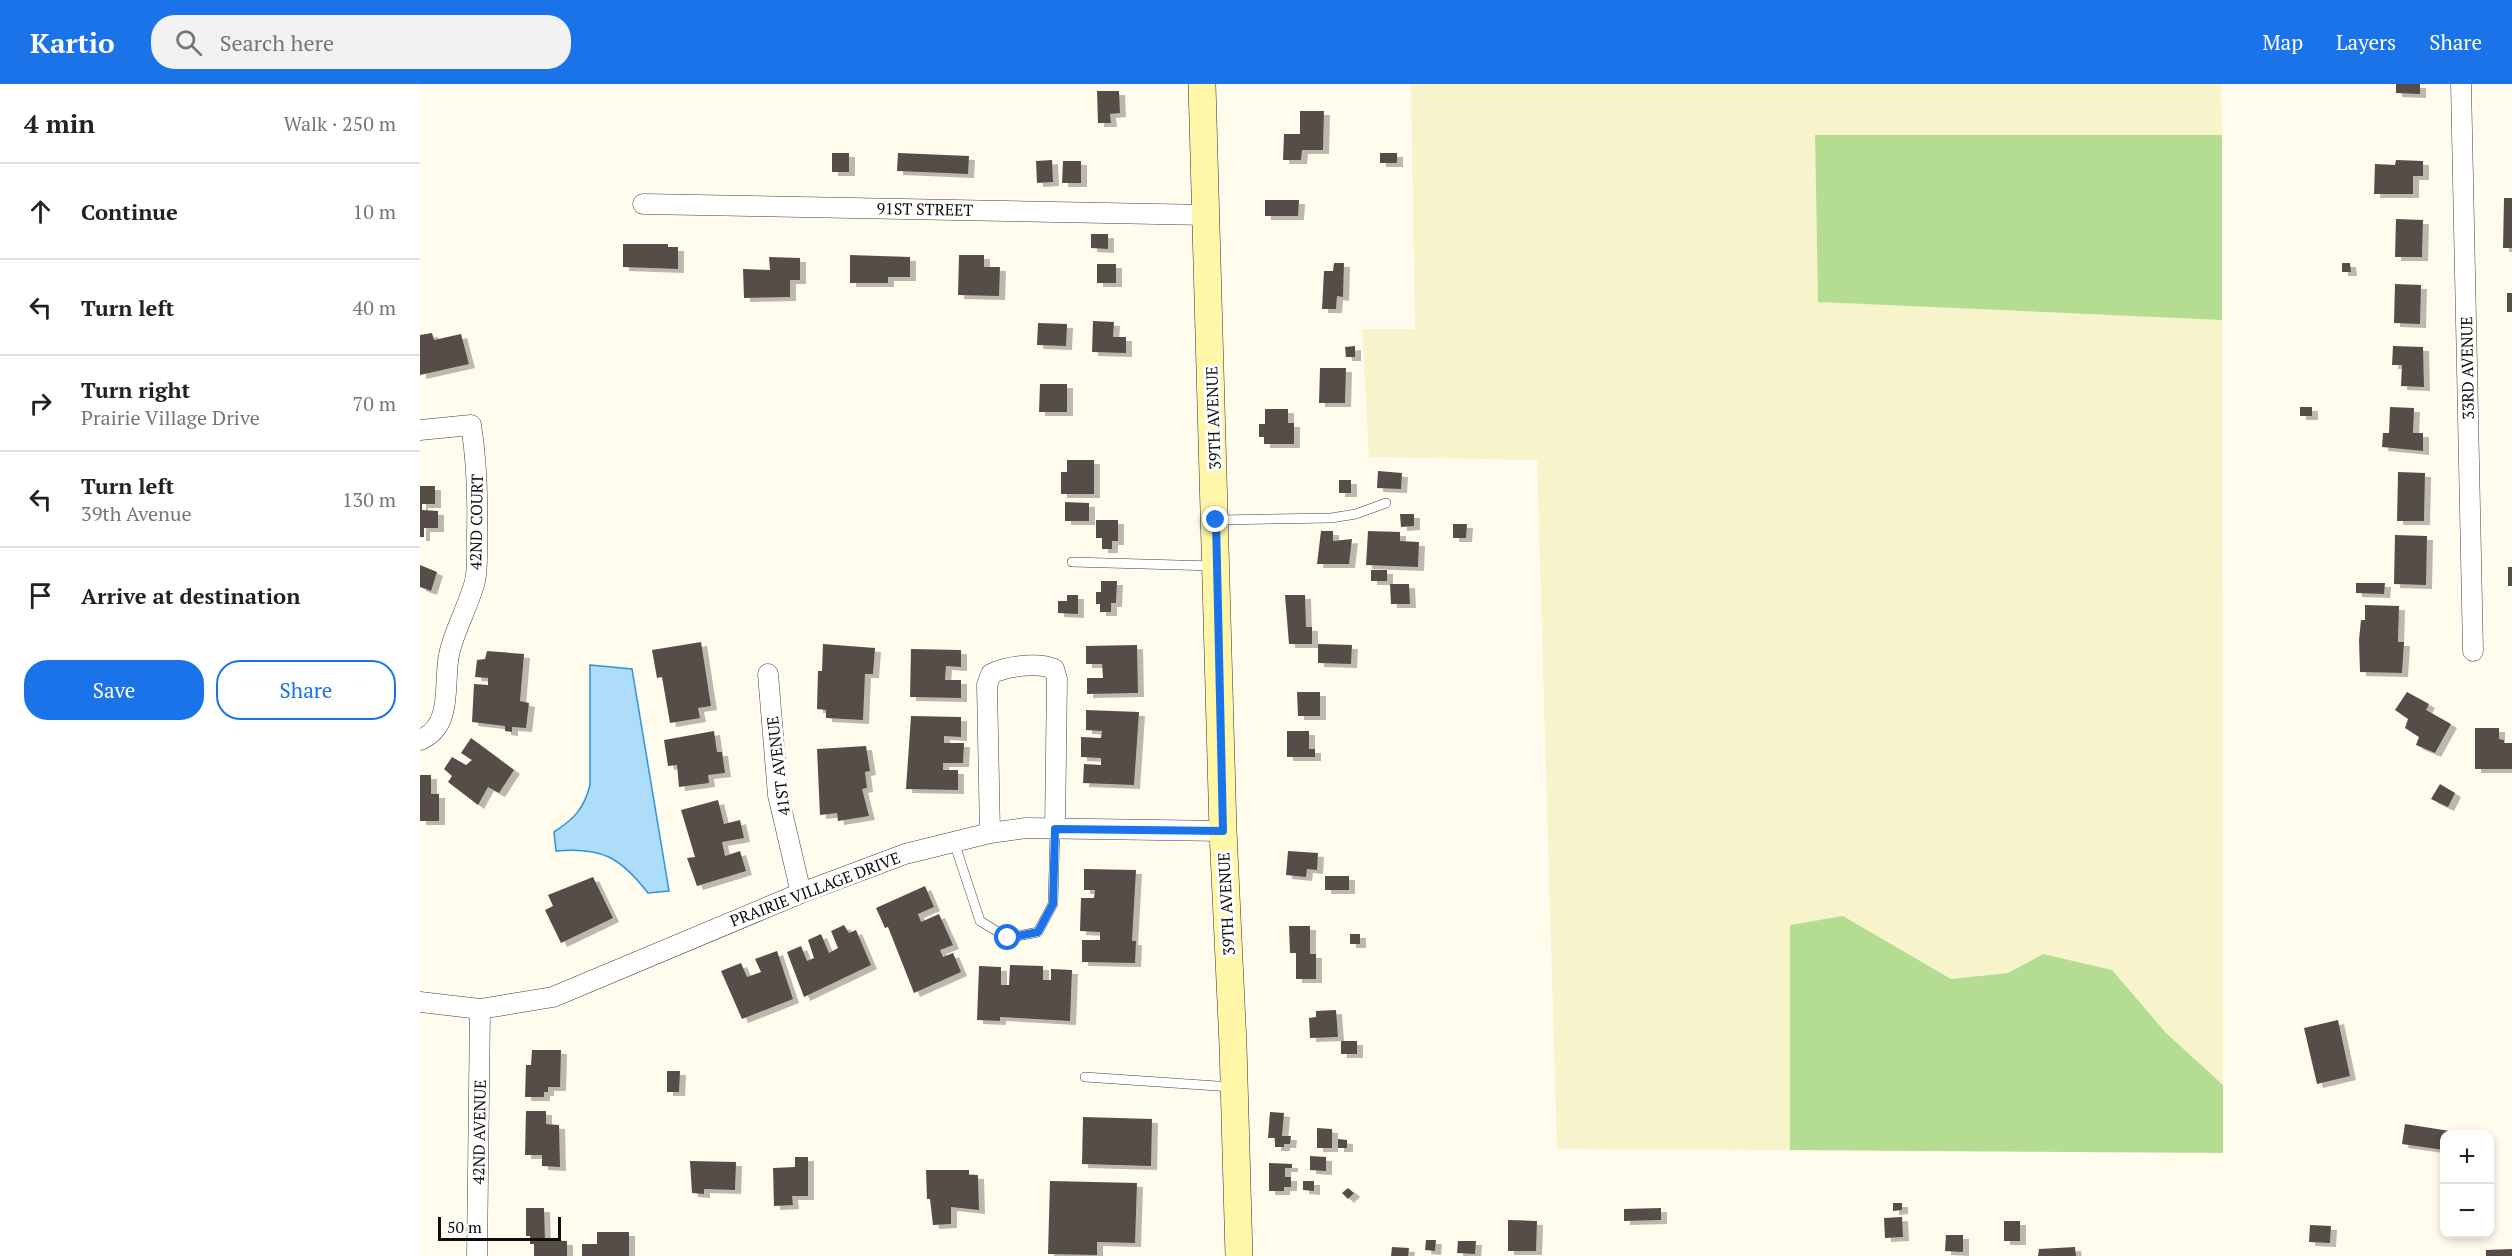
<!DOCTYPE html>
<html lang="en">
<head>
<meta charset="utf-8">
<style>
  body { margin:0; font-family:"PT Serif",serif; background:#f2f2f2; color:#222 }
  .controls { position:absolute; right:18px; bottom:18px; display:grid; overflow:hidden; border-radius:12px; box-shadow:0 3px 9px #0003 }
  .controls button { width:54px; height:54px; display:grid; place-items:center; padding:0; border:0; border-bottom:2px solid #e0e0e0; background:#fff; color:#222; font:30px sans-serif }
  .scale { position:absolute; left:18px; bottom:15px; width:123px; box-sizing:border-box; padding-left:6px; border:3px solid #0d0d0d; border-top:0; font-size:16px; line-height:21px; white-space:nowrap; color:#0d0d0d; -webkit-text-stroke:4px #fff; paint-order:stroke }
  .stop { position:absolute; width:18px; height:18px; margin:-14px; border:4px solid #1a73e8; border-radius:50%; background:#fff }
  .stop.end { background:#1a73e8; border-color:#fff; box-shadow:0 2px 6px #0008 }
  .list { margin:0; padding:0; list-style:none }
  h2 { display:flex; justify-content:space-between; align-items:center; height:78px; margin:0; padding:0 24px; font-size:26px }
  h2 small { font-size:20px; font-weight:400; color:#767676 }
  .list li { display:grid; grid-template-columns:39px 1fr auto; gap:18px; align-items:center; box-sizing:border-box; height:96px; padding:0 24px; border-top:2px solid #e0e0e0 }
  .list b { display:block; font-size:22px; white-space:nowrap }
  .list p { margin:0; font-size:20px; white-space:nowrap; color:#767676 }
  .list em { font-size:20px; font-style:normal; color:#767676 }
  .actions { display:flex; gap:12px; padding:18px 24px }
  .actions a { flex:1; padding:14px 0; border:2px solid #1a73e8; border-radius:24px; text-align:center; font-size:21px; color:#1a73e8 }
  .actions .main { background:#1a73e8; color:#fff }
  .icon { flex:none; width:33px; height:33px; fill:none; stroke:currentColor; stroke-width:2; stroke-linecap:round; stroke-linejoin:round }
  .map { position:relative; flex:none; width:2092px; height:1172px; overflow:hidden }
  header { display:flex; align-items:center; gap:36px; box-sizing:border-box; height:84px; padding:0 30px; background:#1a73e8; color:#fff }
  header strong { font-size:28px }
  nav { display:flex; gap:33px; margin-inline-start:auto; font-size:21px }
  .search { width:420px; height:54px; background:#f2f2f2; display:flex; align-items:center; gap:15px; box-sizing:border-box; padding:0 21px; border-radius:24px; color:#767676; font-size:22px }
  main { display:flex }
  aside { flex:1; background:#fff }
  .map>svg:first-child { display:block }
  .farmland { fill:#f7f3cb }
  .forest { fill:#b4dd92 }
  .water { fill:#aeddfa; stroke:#3193d5; stroke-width:1.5 }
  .building { fill:#564e48; filter:url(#shadow) }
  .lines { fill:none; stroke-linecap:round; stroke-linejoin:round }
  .lane-casing { stroke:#404040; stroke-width:10 }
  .street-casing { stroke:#404040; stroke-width:21 }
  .secondary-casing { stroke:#2f2f2f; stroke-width:28 }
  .lane { stroke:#fff; stroke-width:9 }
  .street { stroke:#fff; stroke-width:20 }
  .secondary { stroke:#fff6a8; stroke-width:27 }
  .route { stroke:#1a73e8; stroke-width:8 }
  .labels { text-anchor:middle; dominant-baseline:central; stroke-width:6; stroke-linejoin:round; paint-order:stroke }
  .street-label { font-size:16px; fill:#0d0d0d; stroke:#fff }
</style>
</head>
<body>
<header>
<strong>Kartio</strong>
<div class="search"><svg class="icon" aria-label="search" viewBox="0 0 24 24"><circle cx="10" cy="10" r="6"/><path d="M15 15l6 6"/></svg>Search here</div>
<nav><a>Map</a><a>Layers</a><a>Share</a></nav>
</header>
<main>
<aside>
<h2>4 min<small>Walk · 250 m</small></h2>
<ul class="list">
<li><svg class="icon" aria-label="ahead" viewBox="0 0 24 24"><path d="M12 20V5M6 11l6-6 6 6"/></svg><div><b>Continue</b></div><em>10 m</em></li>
<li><svg class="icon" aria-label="left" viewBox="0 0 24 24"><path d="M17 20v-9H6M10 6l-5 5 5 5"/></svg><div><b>Turn left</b></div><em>40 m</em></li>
<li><svg class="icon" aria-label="right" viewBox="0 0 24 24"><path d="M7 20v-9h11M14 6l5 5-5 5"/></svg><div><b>Turn right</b><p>Prairie Village Drive</p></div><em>70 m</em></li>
<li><svg class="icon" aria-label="left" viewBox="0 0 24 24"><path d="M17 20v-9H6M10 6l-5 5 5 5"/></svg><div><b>Turn left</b><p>39th Avenue</p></div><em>130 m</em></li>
<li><svg class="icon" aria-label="arrive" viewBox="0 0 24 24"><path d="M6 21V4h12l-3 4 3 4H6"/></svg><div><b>Arrive at destination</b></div></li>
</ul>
<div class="actions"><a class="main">Save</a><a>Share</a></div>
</aside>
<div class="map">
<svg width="2092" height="1172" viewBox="0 0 2092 1172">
  <defs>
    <filter id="shadow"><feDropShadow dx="6" dy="4" stdDeviation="0" flood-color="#0004"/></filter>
  </defs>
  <rect width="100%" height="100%" fill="#fffbed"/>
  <path class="farmland" d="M991,0H1801L1802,51H1395L1398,218L1802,236L1803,1001L1746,949L1623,870L1588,889L1531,895L1423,832L1370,842V1066L1137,1065L1117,376L949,373L942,245H995Z"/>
  <path class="forest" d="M1395,51H1802V236L1398,218Z
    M1423,832L1531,895L1588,889L1623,870L1692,886L1746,949L1803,1001V1069L1370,1066V841Z"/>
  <path class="water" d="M170,581L212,585L249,807L228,809C200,773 182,763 136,767L134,748C154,735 164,725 170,701Z"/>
  <path class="building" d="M1976,0H2000V10L1976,9Z
    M677,7H699L700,29L690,30L691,39H678Z
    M880,27H904L903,66H882L881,76H863L864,50H880Z
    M412,69H429V88H412Z
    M478,69L549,72L548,90L477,87Z
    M960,69H977V79H960Z
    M632,76L633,98L617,99L616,77Z
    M1976,76L2003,77V92H1993V110H1954L1955,80L1975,81Z
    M643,77H661V99H642Z
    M2084,114H2092V164H2083Z
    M845,116H879L878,132H845Z
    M1976,135L2003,136L2002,173H1975Z
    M671,150H688V165L671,164Z
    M203,160H248V163H258V185L203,183Z
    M430,171L490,173V193H468V199H430Z
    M539,171H564V183H580L579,212L538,211Z
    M349,173L380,174V196H370V213L324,214L323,185L350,186Z
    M914,179H924L923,213L917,212L916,225H902L904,187H913Z
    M1922,179H1930L1931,188H1922Z
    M677,180H696V199H677Z
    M1975,200L2001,201L2000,240L1974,239Z
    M2087,209H2092V228H2087Z
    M673,237L694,238L693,253H706V269L672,268Z
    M618,239L647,240L646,262L617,261Z
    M12,249L14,256L41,250L49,280L0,291V251Z
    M935,262V273H926L925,263Z
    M1973,262L2003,263L2004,303L1981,302L1982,281H1972Z
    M900,284H926L925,319H899Z
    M620,300H647V328H619Z
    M1880,323H1892V332H1880Z
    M1970,323L1994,324L1993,349H2003V367L1962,363L1963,349H1969Z
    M845,325H868V339H874V360H844V353H839V340H845Z
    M647,376H674V410H641V388H647Z
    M958,387L982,389L981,405L957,404Z
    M1978,388L2005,389L2004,437H1977Z
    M919,396H931V409H919Z
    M0,402H15V420H2V426L18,427V444H4V453H0Z
    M645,418L669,419V437H645Z
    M980,430H994V442L981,443Z
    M676,436H698V457H692V465H682V454H676Z
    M1033,440H1047L1046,454H1033Z
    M901,447H913V457L932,455L929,480H897Z
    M948,447L980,448V457L999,458L998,483L946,481Z
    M1975,451L2007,452L2006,501L1974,500Z
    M0,481L17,488L11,507L0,503Z
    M2088,483H2092V502H2088Z
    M951,486H967V497H951Z
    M681,497H697L696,519H691V528H680V520H676V508H681Z
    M1936,499H1965L1964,510L1936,509Z
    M970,500H989L990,520H971Z
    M647,511H658V530L638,529V517H647Z
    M865,511H885L886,543H892V560H869Z
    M1945,521L1979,522L1978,558H1984L1982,589L1940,588L1939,556L1941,536H1945Z
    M281,558L291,622L278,624L280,634L250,639L242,593L237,594L232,566Z
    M403,560L455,564L453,590H445L443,636L406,634V626L397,625L398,587H402Z
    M898,560L932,561L931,580L898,579Z
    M717,561L718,609L667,610V594H683L682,580H666V562Z
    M491,565L541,566V583L526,582L525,596H541V614L490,613Z
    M67,567L104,570L100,617L109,619L106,644L92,643V648L85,647V642L52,638L54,600L68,601V594L55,593L57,576L65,575Z
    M877,608H900V632H878Z
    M1987,608L2009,620L2006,626L2031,640L2015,669L1996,661L1999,653L1985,644L1988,635L1975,626Z
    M666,626L719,628L714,701L663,699L664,680L681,681V674L661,673V653L681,654L682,647L666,646Z
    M491,632L541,633V653L524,652V659H544L543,679H523V686H538V706L486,705Z
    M2055,644H2079V655L2084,656V659H2092V685H2055Z
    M294,647L297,668H302L305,689L288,691L289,699L259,703L257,681L248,682L244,656Z
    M867,647H889V665H895V673H867Z
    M51,654L94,686L79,709L68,703L58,721L28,698L32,692L24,685L32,673L46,681L52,676L41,669Z
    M446,662L450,687L445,688L447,704L442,705L449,732L418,737L417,729L400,731L397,665Z
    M0,691H11V710H19V737H0Z
    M2020,700L2035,709L2028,723L2011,715Z
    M298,716L304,740L320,736L324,754L302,758L305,772L320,767L326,787L277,802L267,774L275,773L261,726Z
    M868,767L898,769L897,786L887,785L886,793L866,791Z
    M664,785L716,786L712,857H716L715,879L662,878V856H680V848L660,847L661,814H674L675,806H664Z
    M905,792H929V806H905Z
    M173,793L193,834L141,859L125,826L133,822L128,811Z
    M505,802L514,823L498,830L501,838L519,830L533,861L520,866L523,873L533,869L541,888L494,909L468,843L465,844L456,824Z
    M424,841L429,849L436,846L451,881L384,913L367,868L381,862L387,877L394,874L388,856L401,850L409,869L418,864L411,847Z
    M869,842H890V870H896V895H876V869H870Z
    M930,850H940V860H930Z
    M357,867L373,915L322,935L301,887L321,879L327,893L341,888L335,875Z
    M590,881L623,882V896H631V885L652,886L650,937L580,933V937L557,936L559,882L581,883V901H589Z
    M916,926L918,953L890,954L889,934L896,933V927Z
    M1918,936L1930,992L1897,1000L1884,944Z
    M921,957H937V970H921Z
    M112,966H141L140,1003H128V1008H124V1013H105L106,981H111Z
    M247,987H260L259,1008H247Z
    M106,1027H126V1040L139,1041L140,1083L122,1082V1071H105Z
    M850,1028L864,1029L862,1052H871L870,1060H864V1063H855V1054H848Z
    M663,1033L732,1035L731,1082L662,1080Z
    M1985,1040L2030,1047L2029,1050H2024V1066L1982,1060Z
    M897,1044L912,1045V1064H897Z
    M918,1055L927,1056V1064H918Z
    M890,1072L906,1073V1087L890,1086Z
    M375,1073H388V1112H372L373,1121L354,1122L353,1084L375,1083Z
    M270,1077L316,1078L315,1106L284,1105V1110L272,1109Z
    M849,1079L872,1080V1084H865V1093H871V1103H864V1107H849Z
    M506,1086H549V1091H558L559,1126L531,1123V1140L513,1141L510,1115H507Z
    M630,1097L717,1099L715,1159L677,1158V1171L628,1170Z
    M883,1097H894V1107L883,1106Z
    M928,1104L934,1109L928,1115L922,1109Z
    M1473,1119H1482V1126L1473,1127Z
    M106,1124H124L125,1156L147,1157V1172H114V1160H110V1152H106Z
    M1241,1124V1136L1204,1137V1125Z
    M1482,1133L1483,1153L1465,1154L1464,1134Z
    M1088,1136L1117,1137L1116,1167H1088Z
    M1584,1137H1600V1157H1584Z
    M1890,1141L1911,1142L1910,1159L1889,1158Z
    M177,1148H209V1172H162V1160H177Z
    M1526,1151H1543V1168L1525,1167Z
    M1006,1156H1016L1015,1167L1005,1166Z
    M1038,1157H1056L1055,1170L1037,1169Z
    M972,1163L989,1164L988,1172H971Z
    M1655,1163L1656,1172H1618L1619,1165Z
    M2092,1165V1172H2066V1166Z"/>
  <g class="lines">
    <g class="lane-casing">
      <path id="lane" d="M798,436L911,434L936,430L966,419
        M652,478L794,482
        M534,758L560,837L588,854L618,848L633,820L635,745
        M665,993L812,1003"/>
    </g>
    <g class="street-casing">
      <path id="street" d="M2041,0L2053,567
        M223,120L787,131
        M0,346L51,341C57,378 58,413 57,451C57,466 58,483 55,497C49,521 33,549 29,571C23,600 34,642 0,656
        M348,590L358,711L381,809
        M570,749L567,601L571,590C587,582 617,578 634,585L637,595L635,745
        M0,918L60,925L133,913L381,809L485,770L570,749L606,744L803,747
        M57,1172L60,925"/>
    </g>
    <g class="secondary-casing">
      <path id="secondary" d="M782,0L803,747L813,961L819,1172"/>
    </g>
    <use href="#lane" class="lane"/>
    <use href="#street" class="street"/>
    <use href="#secondary" class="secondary"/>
  </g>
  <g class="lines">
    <path class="route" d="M588,854L618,848L633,820L635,745L803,747L796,436"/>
  </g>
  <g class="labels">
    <g class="street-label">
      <text transform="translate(505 125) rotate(1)">91ST STREET</text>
      <text transform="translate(2047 284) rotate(-91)">33RD AVENUE</text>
      <text transform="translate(793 334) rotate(-92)">39TH AVENUE</text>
      <text transform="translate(56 438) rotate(-89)">42ND COURT</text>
      <text transform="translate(358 682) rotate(-97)">41ST AVENUE</text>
      <text transform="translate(395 805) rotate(-21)">PRAIRIE VILLAGE DRIVE</text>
      <text transform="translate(806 820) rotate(-93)">39TH AVENUE</text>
      <text transform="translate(59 1048) rotate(-89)">42ND AVENUE</text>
    </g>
  </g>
</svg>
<div class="controls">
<button>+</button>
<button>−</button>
</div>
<div class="scale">50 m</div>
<div class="stop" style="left:588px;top:854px"></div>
<div class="stop end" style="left:796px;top:436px"></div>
</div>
</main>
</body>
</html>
